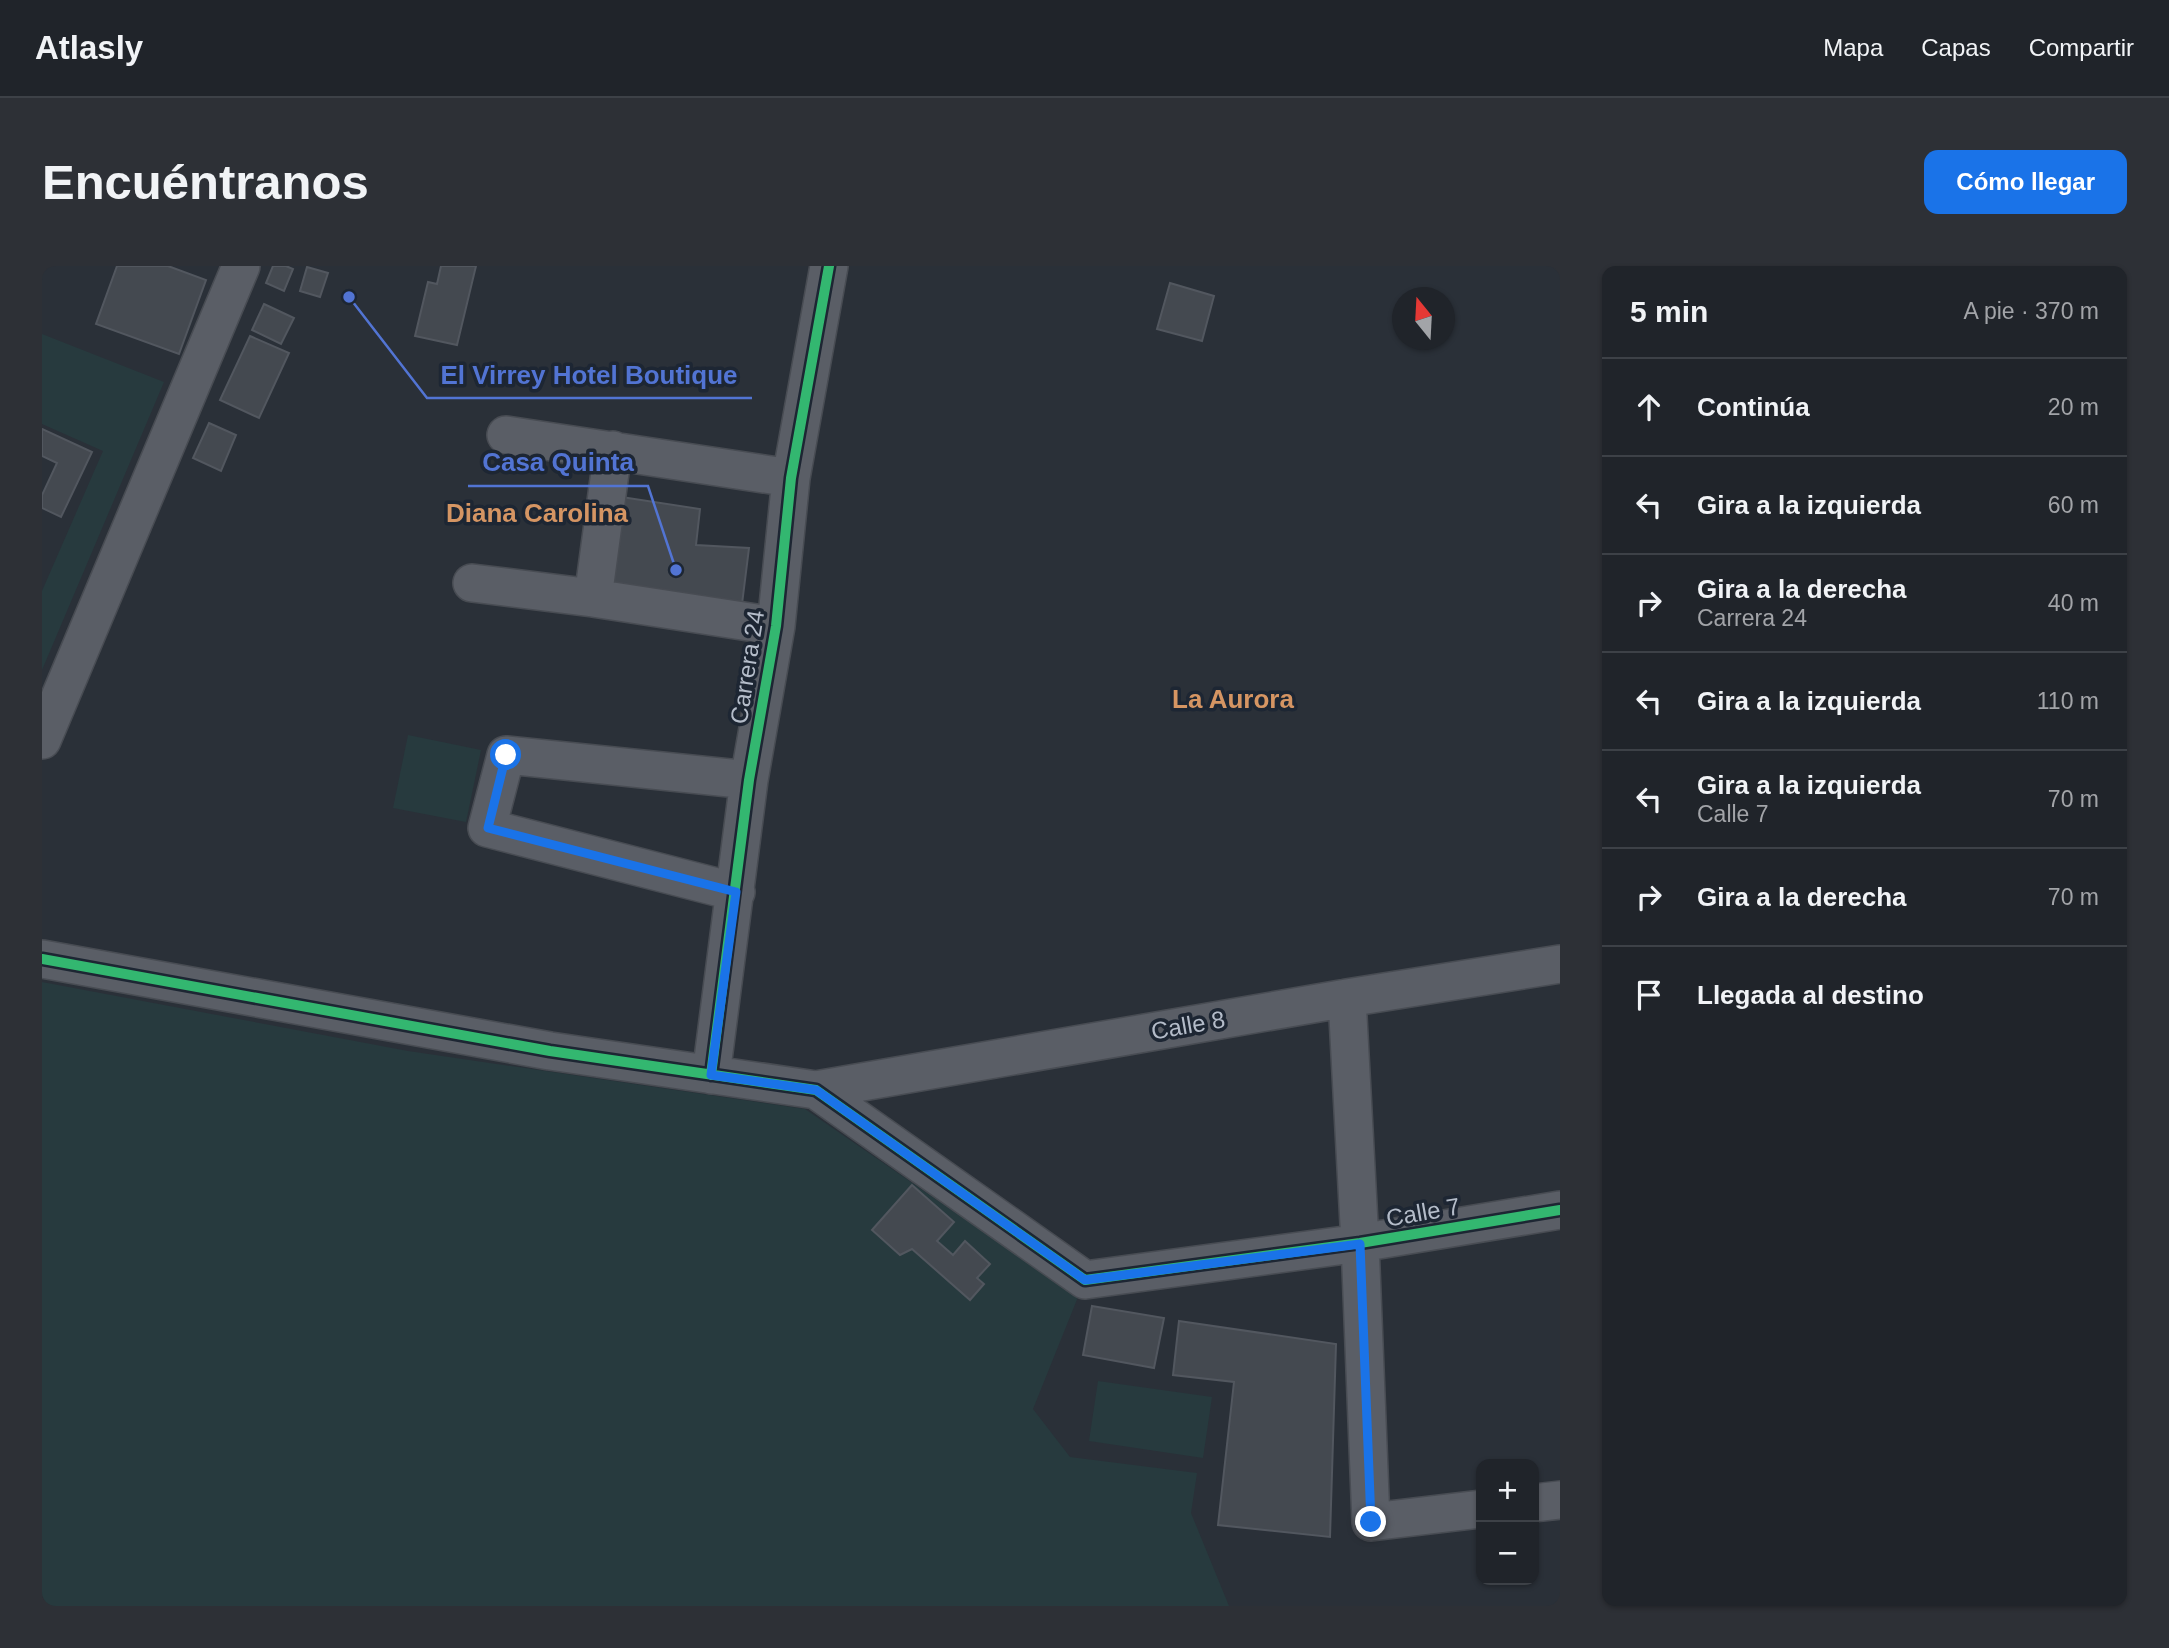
<!DOCTYPE html>
<html lang="es">
<head>
<meta charset="utf-8">
<style>
  body { margin:0; font-family:Arial,sans-serif; background:#2d3036; color:#f1f3f6 }
  .controls { position:absolute; right:21px; bottom:21px; display:grid; overflow:hidden; border-radius:14px; box-shadow:0 2px 5px #0004 }
  .controls button { width:63px; height:63px; display:grid; place-items:center; padding:0; border:0; border-bottom:2px solid #3d4147; background:#20242a; color:#f1f3f6; font:35px sans-serif }
  .compass { position:absolute; left:1350px; top:21px; width:63px; height:63px; border-radius:50%; background:#20242a; box-shadow:0 2px 5px #0004; rotate:342deg }
  .stop { position:absolute; width:21px; height:21px; margin:-16px; border:5px solid #1a73e8; border-radius:50%; background:#fff }
  .stop.end { background:#1a73e8; border-color:#fff; box-shadow:0 2px 7px #0008 }
  .list { margin:0; padding:0; list-style:none }
  h2 { display:flex; justify-content:space-between; align-items:center; height:91px; margin:0; padding:0 28px; font-size:30px }
  h2 small { font-size:23px; font-weight:400; color:#a2a4a8 }
  .list li { display:grid; grid-template-columns:46px 1fr auto; gap:21px; align-items:center; box-sizing:border-box; height:98px; padding:0 28px; border-top:2px solid #3d4147 }
  .list b { display:block; font-size:26px; white-space:nowrap }
  .list p { margin:0; font-size:23px; white-space:nowrap; color:#a2a4a8 }
  .list em { font-size:23px; font-style:normal; color:#a2a4a8 }
  .icon { flex:none; width:38px; height:38px; fill:none; stroke:currentColor; stroke-width:2; stroke-linecap:round; stroke-linejoin:round }
  .map { position:relative; flex:none; width:1518px; height:1340px; overflow:hidden; border-radius:14px }
  header { display:flex; align-items:center; gap:42px; box-sizing:border-box; height:98px; padding:0 35px; background:#20242a; border-bottom:2px solid #3d4147 }
  header strong { font-size:33px }
  nav { display:flex; gap:38px; margin-inline-start:auto; font-size:24px }
  .intro { display:flex; align-items:center; justify-content:space-between; box-sizing:border-box; height:168px; padding:0 42px }
  h1 { margin:0; font-size:49px }
  .button { padding:18px 32px; border-radius:14px; background:#1a73e8; color:#fff; font-size:24px; font-weight:700 }
  main { display:flex; gap:42px; padding:0 42px }
  aside { flex:1; background:#20242a; border-radius:14px; box-shadow:0 2px 5px #0004 }
  .map>svg:first-child { display:block }
  .green { fill:#273a3e }
  .building { fill:#444950; stroke:#52575f; stroke-width:2 }
  .lines { fill:none; stroke-linecap:round; stroke-linejoin:round }
  .minor-casing { stroke:#484c53; stroke-width:40 }
  .minor { stroke:#5a5e66; stroke-width:37 }
  .cycleway-casing { stroke:#1d2633; stroke-width:15 }
  .cycleway { stroke:#33b770; stroke-width:10 }
  .route { stroke:#1a73e8; stroke-width:9 }
  .labels { text-anchor:middle; dominant-baseline:central; stroke-width:7; stroke-linejoin:round; paint-order:stroke }
  .street-label { font-size:24px; fill:#b4bcc9; stroke:#1d2633 }
  .neighbourhood-label { font-size:26px; font-weight:bold; fill:#d59563; stroke:#1d2633 }
  .leader { fill:none; stroke:#5274d3; stroke-width:2.5 }
  .callout-dot { fill:#5274d3; stroke:#1d2633; stroke-width:2.5 }
  .callout-label { font-size:26px; text-anchor:middle; font-weight:bold; fill:#5274d3; stroke:#1d2633; stroke-width:7; stroke-linejoin:round; paint-order:stroke }
</style>
</head>
<body>
<header>
<strong>Atlasly</strong>
<nav><a>Mapa</a><a>Capas</a><a>Compartir</a></nav>
</header>
<div class="intro"><h1>Encuéntranos</h1><a class="button">Cómo llegar</a></div>
<main>
<div class="map">
<svg width="1518" height="1340" viewBox="0 0 1518 1340">
  <rect width="100%" height="100%" fill="#2a3038"/>
  <path class="green" d="M0,68L122,116L0,404V325L61,185L0,158Z
    M366,469L439,484L424,556L351,542Z
    M0,716L366,785L763,843L1036,1031L991,1143L1028,1191L1155,1207L1149,1247L1187,1340H0Z
    M1056,1115L1170,1131L1161,1192L1047,1175Z"/>
  <path class="building" d="M75,0H126L164,14L137,88L54,58Z
    M231,0H244L251,3L242,25L224,17Z
    M399,0H434L415,79L373,70L386,16L395,18Z
    M265,1L286,7L278,31L258,25Z
    M1128,17L1172,30L1160,75L1115,63Z
    M222,38L252,52L239,78L210,64Z
    M208,70L247,87L217,152L178,134Z
    M167,157L194,169L179,205L151,192Z
    M0,163L50,186L19,251L0,242V229L15,197L0,190Z
    M573,230L658,243L654,279L707,282L699,346L560,326Z
    M870,919L912,956L895,975L911,989L923,975L948,998L935,1012L942,1018L928,1034L870,983L858,989L830,964Z
    M1050,1040L1122,1052L1112,1102L1041,1089Z
    M1137,1055L1294,1078L1288,1271L1176,1259L1192,1116L1131,1109Z"/>
  <g class="lines">
    <g class="minor-casing">
      <path id="minor" d="M464,169L749,212
        M430,317L551,332L734,360
        M551,332L571,184
        M0,474L199,0
        M694,626L445,562L464,489L707,514
        M0,693L508,785L774,824L1043,1014L1318,977L1518,944
        M1305,732L1318,977L1329,1256L1439,1243
        M669,809L707,514L734,360L749,212L787,0
        M774,824L1305,732L1518,698
        M1492,1237L1518,1234"/>
    </g>
    <use href="#minor" class="minor"/>
    <g class="cycleway-casing">
      <path id="cycleway" d="M0,693L508,785L774,824L1043,1014L1318,977L1518,944
        M669,809L707,514L734,360L749,212L787,0"/>
    </g>
    <use href="#cycleway" class="cycleway"/>
  </g>
  <g class="lines">
    <path class="route" d="M464,489L446,562L694,626L669,809L774,824L1043,1014L1318,978L1329,1256"/>
  </g>
  <g class="labels">
    <g class="street-label">
      <text transform="translate(705 401) rotate(-81)">Carrera 24</text>
      <text transform="translate(1146 759) rotate(-10)">Calle 8</text>
      <text transform="translate(1381 946) rotate(-10)">Calle 7</text>
    </g>
    <g class="neighbourhood-label">
      <text x="495" y="247">Diana Carolina</text>
      <text x="1191" y="433">La Aurora</text>
    </g>
  </g>
  <path class="leader" d="M307 31L385 132H710M634 304L606 220H426"/>
  <g class="callout-dot">
    <circle cx="307" cy="31" r="7"/>
    <circle cx="634" cy="304" r="7"/>
  </g>
  <g class="callout-label">
    <text x="547" y="118">El Virrey Hotel Boutique</text>
    <text x="516" y="205">Casa Quinta</text>
  </g>
</svg>
<div class="controls">
<button>+</button>
<button>−</button>
</div>
<svg class="compass" viewBox="-18 -18 36 36"><path d="M0-13l5 13h-10z" fill="#e53935"/><path d="M0 13l5-13h-10z" fill="#a2a4a8"/></svg>
<div class="stop" style="left:464px;top:489px"></div>
<div class="stop end" style="left:1329px;top:1256px"></div>
</div>
<aside>
<h2>5 min<small>A pie · 370 m</small></h2>
<ul class="list">
<li><svg class="icon" aria-label="ahead" viewBox="0 0 24 24"><path d="M12 20V5M6 11l6-6 6 6"/></svg><div><b>Continúa</b></div><em>20 m</em></li>
<li><svg class="icon" aria-label="left" viewBox="0 0 24 24"><path d="M17 20v-9H6M10 6l-5 5 5 5"/></svg><div><b>Gira a la izquierda</b></div><em>60 m</em></li>
<li><svg class="icon" aria-label="right" viewBox="0 0 24 24"><path d="M7 20v-9h11M14 6l5 5-5 5"/></svg><div><b>Gira a la derecha</b><p>Carrera 24</p></div><em>40 m</em></li>
<li><svg class="icon" aria-label="left" viewBox="0 0 24 24"><path d="M17 20v-9H6M10 6l-5 5 5 5"/></svg><div><b>Gira a la izquierda</b></div><em>110 m</em></li>
<li><svg class="icon" aria-label="left" viewBox="0 0 24 24"><path d="M17 20v-9H6M10 6l-5 5 5 5"/></svg><div><b>Gira a la izquierda</b><p>Calle 7</p></div><em>70 m</em></li>
<li><svg class="icon" aria-label="right" viewBox="0 0 24 24"><path d="M7 20v-9h11M14 6l5 5-5 5"/></svg><div><b>Gira a la derecha</b></div><em>70 m</em></li>
<li><svg class="icon" aria-label="arrive" viewBox="0 0 24 24"><path d="M6 21V4h12l-3 4 3 4H6"/></svg><div><b>Llegada al destino</b></div></li>
</ul>
</aside>
</main>
</body>
</html>
